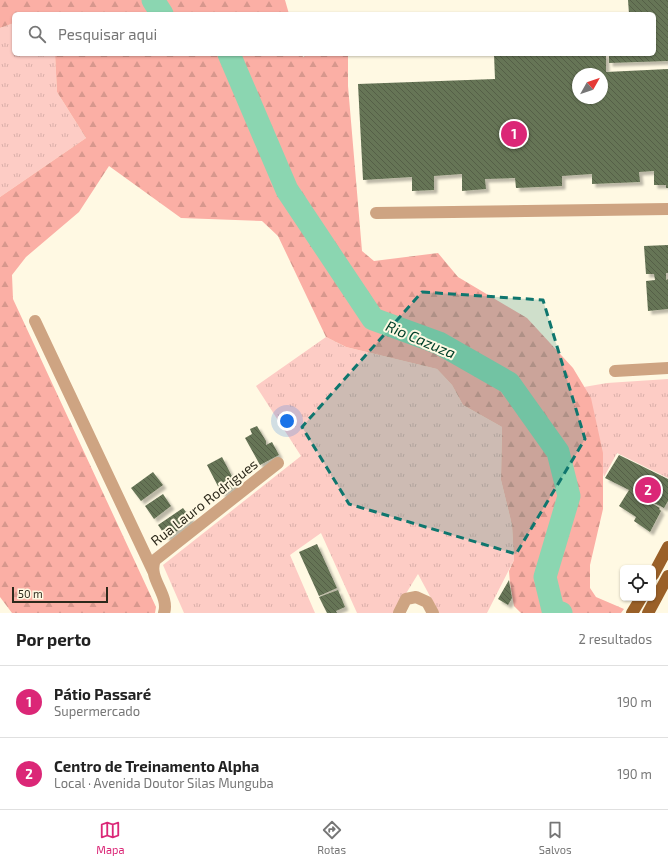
<!DOCTYPE html>
<html lang="pt">
<head>
<meta charset="utf-8">
<style>
  body { margin:0; font-family:"Exo 2",sans-serif; background:#f6f6f6; color:#222 }
  .controls { position:absolute; right:12px; bottom:12px; display:grid; overflow:hidden; border-radius:6px; box-shadow:0 1px 3px #0004 }
  .controls button { width:36px; height:36px; display:grid; place-items:center; padding:0; border:0; border-bottom:1px solid #e0e0e0; background:#fff; color:#222; font:20px sans-serif }
  .compass { position:absolute; left:572px; top:68px; width:36px; height:36px; border-radius:50%; background:#fff; box-shadow:0 1px 3px #0004; rotate:50deg }
  .scale { position:absolute; left:12px; bottom:10px; width:96px; box-sizing:border-box; padding-left:4px; border:2px solid #2c291b; border-top:0; font-size:11px; line-height:14px; white-space:nowrap; color:#2c291b; -webkit-text-stroke:3px #fff9e3; paint-order:stroke }
  .you { position:absolute; left:287px; top:421px; width:14px; height:14px; margin:-10px; border:3px solid #fff; border-radius:50%; background:#1a73e8; box-shadow:0 0 0 6px #1a73e833 }
  .badge { display:grid; place-items:center; width:26px; height:26px; border-radius:50%; background:#db2777; color:#fff; font-size:13px; font-weight:700 }
  .pin { position:absolute; translate:-50% -50%; border:2px solid #fff; box-shadow:0 1px 4px #0006 }
  .list { margin:0; padding:0; list-style:none }
  h2 { display:flex; justify-content:space-between; align-items:center; height:52px; margin:0; padding:0 16px; font-size:17px }
  h2 small { font-size:13px; font-weight:400; color:#767676 }
  .list li { display:grid; grid-template-columns:26px 1fr auto; gap:12px; align-items:center; box-sizing:border-box; height:72px; padding:0 16px; border-top:1px solid #e0e0e0 }
  .list b { display:block; font-size:15px; white-space:nowrap }
  .list p { margin:0; font-size:13px; white-space:nowrap; color:#767676 }
  .list em { font-size:13px; font-style:normal; color:#767676 }
  .icon { flex:none; width:22px; height:22px; fill:none; stroke:currentColor; stroke-width:2; stroke-linecap:round; stroke-linejoin:round }
  .map { position:relative; flex:none; width:668px; height:613px; overflow:hidden }
  .search { position:absolute; background:#fff; box-shadow:0 1px 3px #0004; left:12px; right:12px; top:12px; height:44px; display:flex; align-items:center; gap:10px; box-sizing:border-box; padding:0 14px; border-radius:6px; color:#767676; font-size:15px }
  .sheet { height:196px; background:#fff }
  nav { display:flex; justify-content:space-around; align-items:center; box-sizing:border-box; height:56px; border-top:1px solid #e0e0e0; background:#fff; font-size:11px; color:#767676 }
  nav a { display:grid; justify-items:center; gap:2px }
  nav .on { color:#db2777 }
  .map>svg:first-child { display:block }
  .grass { fill:url(#grass-tufts) }
  .forest { fill:url(#forest-firs) }
  .lines { fill:none; stroke-linecap:round; stroke-linejoin:round }
  .river { stroke:#8bd6b1; stroke-width:23 }
  .building { fill:url(#building-back-hatch); fill-rule:evenodd; filter:url(#shadow) }
  .minor { stroke:#cea482; stroke-width:12 }
  .major { stroke:#9a6028; stroke-width:12 }
  .marked { fill:#0f766e; fill-opacity:0.2; stroke:#0f766e; stroke-width:3; stroke-dasharray:8 5; stroke-linejoin:round }
  .labels { text-anchor:middle; dominant-baseline:central; stroke-width:4; stroke-linejoin:round; paint-order:stroke }
  .street-label { font-size:14px; fill:#2c291b; stroke:#fff9e3 }
  .water-label { font-size:15px; font-style:italic; fill:#004029; stroke:#fff9e3 }
</style>
</head>
<body>
<div class="map">
<svg width="668" height="613" viewBox="0 0 668 613">
  <defs>
    <pattern id="grass-tufts" width="24" height="20" patternUnits="userSpaceOnUse"><rect width="24" height="20" fill="#fdccc5"/><path d="M3 7l-1-3M5 7V3M7 7l1-3M15 17l-1-3M17 17v-4M19 17l1-3" fill="none" stroke="#d9afa9"/></pattern>
    <pattern id="forest-firs" width="22" height="20" patternUnits="userSpaceOnUse"><rect width="22" height="20" fill="#fbafa5"/><path d="M5 1l3.5 6h-7zM16 11l3.5 6h-7z" fill="#d7978d"/></pattern>
    <pattern id="building-back-hatch" width="6" height="6" patternUnits="userSpaceOnUse"><rect width="6" height="6" fill="#667456"/><path d="M-1 5l2 2M0 0l6 6M5-1l2 2" fill="none" stroke="#545f46"/></pattern>
    <filter id="shadow"><feDropShadow dx="3.5" dy="3.5" stdDeviation="1" flood-color="#0004"/></filter>
  </defs>
  <rect width="100%" height="100%" fill="#fff9e3"/>
  <path class="grass" d="M14,23V54H55L57,92L86,138L0,197V28Z
    M326,337L346,347L437,369L452,385L463,405L502,427L501,480L512,525L514,560L487,613H439L418,574L394,613H357L321,533L290,555L315,613H184L163,565L301,456L256,386Z
    M668,379V478L617,453L604,477L584,387L607,383Z"/>
  <path class="forest" d="M0,0H285L289,14H14V23L0,28Z
    M55,54H302L303,57L310,54H348V86L362,251L374,261L438,253L458,277L527,318L573,368L591,398L603,453V509L590,565V588L596,597L624,609L621,613H521L514,606L510,583L509,571L514,560L512,525L501,480L502,427L463,405L452,385L437,369L346,347L326,337L278,236L262,221L181,218L109,166L79,212L26,257L12,275L13,299L156,607L155,613H12L0,597V197L86,138L57,92Z"/>
  <g class="lines">
    <path class="river" d="M153,0L162,14
      M229,54L287,190L373,319L439,343L509,383L558,452L569,496L545,577L553,610L561,613"/>
  </g>
  <path class="building" d="M628,0H668V61L609,63V54H654V14H629Z
    M494,54H606V72L668,69V188H666V185H654V171L639,172L640,182L592,184V174L562,176V186L516,188L515,178L485,179L486,189L462,191V174L434,176V190L412,191V177L363,180L358,84L495,79ZM578,74H602V98H578Z
    M668,245V273H666V280L668,279V309L648,311L646,281L655,280L654,274H646L644,246Z
    M257,426L266,441V445L272,442L279,455L260,465L245,438L252,434L250,429Z
    M619,455L668,479V501L664,508L630,491L660,508L659,509L661,511L650,532L634,521L636,517L619,506L629,490L605,478Z
    M222,457L237,486L222,494L207,465Z
    M153,472L163,485L141,501L131,488Z
    M163,494L171,506L154,519L145,506Z
    M183,508L192,520L167,538L158,525Z
    M317,544L337,588L319,596L299,552Z
    M509,580L512,598L508,605L498,599Z
    M338,590L345,607L336,611L337,613H327L319,597Z"/>
  <g class="lines">
    <path class="minor" d="M376,213L668,209
      M35,321L153,571
      M615,371L668,368
      M164,613C170,595 147,578 155,560L278,463
      M399,613L406,599L416,597L427,602L433,613"/>
    <path class="major" d="M653,575L668,547
      M632,613L641,598
      M648,613L668,576"/>
  </g>
  <path class="marked" d="M422,292L543,300L585,439L516,554L349,504L302,427Z"/>
  <g class="labels">
    <g class="street-label">
      <text transform="translate(204 502) rotate(-38)">Rua Lauro Rodrigues</text>
    </g>
    <g class="water-label">
      <text transform="translate(421 339) rotate(23)">Rio Cazuza</text>
    </g>
  </g>
</svg>
<div class="controls">
<button><svg class="icon" aria-label="locate" viewBox="0 0 24 24"><circle cx="12" cy="12" r="6"/><path d="M12 2v4M12 18v4M2 12h4M18 12h4"/></svg></button>
</div>
<svg class="compass" viewBox="-18 -18 36 36"><path d="M0-13l5 13h-10z" fill="#e53935"/><path d="M0 13l5-13h-10z" fill="#767676"/></svg>
<div class="scale">50 m</div>
<div class="you"></div>
<div class="pin badge" style="left:514px;top:134px">1</div>
<div class="pin badge" style="left:648px;top:490px">2</div>
<div class="search"><svg class="icon" aria-label="search" viewBox="0 0 24 24"><circle cx="10" cy="10" r="6"/><path d="M15 15l6 6"/></svg>Pesquisar aqui</div>
</div>
<section class="sheet">
<h2>Por perto<small>2 resultados</small></h2>
<ul class="list">
<li><span class="badge">1</span><div><b>Pátio Passaré</b><p>Supermercado</p></div><em>190 m</em></li>
<li><span class="badge">2</span><div><b>Centro de Treinamento Alpha</b><p>Local · Avenida Doutor Silas Munguba</p></div><em>190 m</em></li>
</ul>
</section>
<nav>
<a class="on"><svg class="icon" aria-label="map" viewBox="0 0 24 24"><path d="M3 6l6-2 6 2 6-2v14l-6 2-6-2-6 2zM9 4v14M15 6v14"/></svg>Mapa</a>
<a><svg class="icon" aria-label="directions" viewBox="0 0 24 24"><path d="M12 3l9 9-9 9-9-9zM9 14v-3h6M13 9l2 2-2 2"/></svg>Rotas</a>
<a><svg class="icon" aria-label="saved" viewBox="0 0 24 24"><path d="M7 4h10v16l-5-4-5 4z"/></svg>Salvos</a>
</nav>
</body>
</html>
